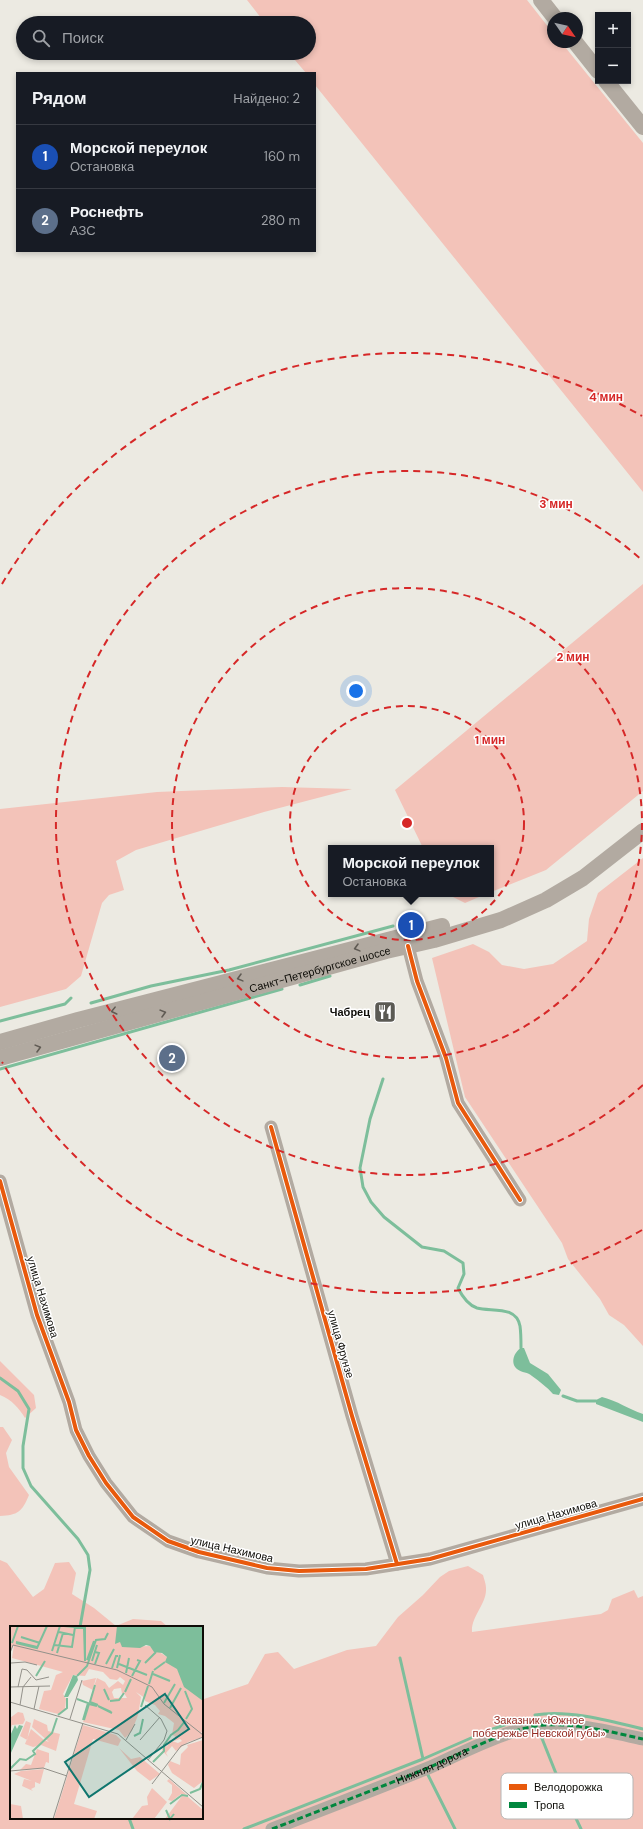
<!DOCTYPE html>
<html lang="ru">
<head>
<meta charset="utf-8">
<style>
  body { margin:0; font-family:"DM Sans",sans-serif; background:#20242c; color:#f1f3f6 }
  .controls { position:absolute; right:12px; top:12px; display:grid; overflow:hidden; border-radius:0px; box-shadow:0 2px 6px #0003 }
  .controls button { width:36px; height:36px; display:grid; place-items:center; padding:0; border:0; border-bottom:1px solid #363941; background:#171b24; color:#f1f3f6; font:20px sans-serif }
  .compass { position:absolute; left:547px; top:12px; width:36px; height:36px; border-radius:50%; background:#171b24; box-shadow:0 2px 6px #0003; rotate:124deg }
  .you { position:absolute; left:356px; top:691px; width:14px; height:14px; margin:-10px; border:3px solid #fff; border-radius:50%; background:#1a73e8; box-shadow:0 0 0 6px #1a73e833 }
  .badge { display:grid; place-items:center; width:26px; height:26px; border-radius:50%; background:#0f766e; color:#fff; font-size:13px; font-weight:700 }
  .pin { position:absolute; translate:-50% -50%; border:2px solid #fff; box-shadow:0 1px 4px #0006 }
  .popup { position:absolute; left:328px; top:845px; width:166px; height:52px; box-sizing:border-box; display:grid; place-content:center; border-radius:0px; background:#171b24; filter:drop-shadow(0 1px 3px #0005); font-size:13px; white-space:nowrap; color:#9ea1a6 }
  .popup b { font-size:15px; color:#f1f3f6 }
  .popup::after { content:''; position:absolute; left:50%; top:100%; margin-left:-8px; border:8px solid transparent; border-top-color:#171b24 }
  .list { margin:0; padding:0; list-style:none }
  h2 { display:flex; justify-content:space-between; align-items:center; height:52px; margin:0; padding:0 16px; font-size:17px }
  h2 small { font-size:13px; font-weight:400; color:#9ea1a6 }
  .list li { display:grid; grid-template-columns:26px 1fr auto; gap:12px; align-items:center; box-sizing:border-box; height:64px; padding:0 16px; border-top:1px solid #363941 }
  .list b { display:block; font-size:15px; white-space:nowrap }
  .list p { margin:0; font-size:13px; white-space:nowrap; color:#9ea1a6 }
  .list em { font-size:13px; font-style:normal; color:#9ea1a6 }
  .icon { flex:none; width:22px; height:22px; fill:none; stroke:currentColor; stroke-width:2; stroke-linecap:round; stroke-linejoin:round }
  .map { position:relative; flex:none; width:643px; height:1829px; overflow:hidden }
  .search { position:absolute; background:#171b24; box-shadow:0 2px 6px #0003; left:16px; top:16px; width:300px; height:44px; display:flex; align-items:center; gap:10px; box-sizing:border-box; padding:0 14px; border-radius:22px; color:#9ea1a6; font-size:15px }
  .panel { position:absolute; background:#171b24; box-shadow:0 2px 6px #0003; left:16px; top:72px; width:300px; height:180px; border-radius:0px }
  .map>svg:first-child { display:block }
  .green { fill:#f3c3b9 }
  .water { fill:#7dbe9b }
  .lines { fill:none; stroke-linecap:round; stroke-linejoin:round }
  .stream { stroke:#7dbe9b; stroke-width:3 }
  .minor { stroke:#b2aaa1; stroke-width:13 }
  .major { stroke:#b2aaa1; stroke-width:16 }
  .quiet { stroke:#00873e; stroke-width:3; stroke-dasharray:6 3; stroke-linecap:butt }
  .cycleway-casing { stroke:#fff; stroke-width:6 }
  .cycleway { stroke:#e8590c; stroke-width:4 }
  .oneway { stroke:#605b54 }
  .ring { fill:none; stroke:#d62828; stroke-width:2; stroke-dasharray:7 5 }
  .labels { text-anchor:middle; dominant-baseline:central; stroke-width:3; stroke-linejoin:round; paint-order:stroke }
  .street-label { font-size:11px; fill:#0d0c07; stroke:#fff }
  .poi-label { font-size:11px; font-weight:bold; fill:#0d0c07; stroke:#fff; text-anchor:end }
  .park-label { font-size:11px; fill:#942a22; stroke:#fff }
  .inset-river { fill:none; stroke:#7dbe9b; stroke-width:2 }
  .inset-road { fill:none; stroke:#93918a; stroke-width:1 }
  .view { fill:#0f766e; fill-opacity:0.15; stroke:#0f766e; stroke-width:2 }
  .inset-edge { fill:none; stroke:#0d0c07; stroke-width:2 }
  .key { fill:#fff; stroke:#b6b6b5; stroke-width:1 }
  .key-label { font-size:11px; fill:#0d0c07 }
  .centre { fill:#d62828; stroke:#fff; stroke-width:2 }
  .ring-label { font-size:12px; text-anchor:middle; font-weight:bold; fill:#d62828; stroke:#fff; stroke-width:3; stroke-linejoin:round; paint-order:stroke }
</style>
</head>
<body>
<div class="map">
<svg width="643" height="1829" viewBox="0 0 643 1829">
  <rect width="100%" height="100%" fill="#eceae2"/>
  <path class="green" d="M247,0H527L553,33V42H561L643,143V492L315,85V73H306L289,53H309V23H265Z
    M643,584V791L546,870L491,892V848H423L395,790Z
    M282,787L352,789L264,812L136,850L116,861L124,890L109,895L102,903L81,976L66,989L0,1007V809L157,792Z
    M643,858V1346L624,1325L609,1315L600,1299L568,1259L562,1243L465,1097L432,958L473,944L489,952L502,965L524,969L553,964L587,941L589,919L598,893Z
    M447,894H486L465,903Z
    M0,1361L34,1395L36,1408L25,1418C19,1408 12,1400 0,1395Z
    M0,1427H3L12,1440L6,1453L9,1467L29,1495C22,1512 18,1515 0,1516Z
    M0,1560L7,1563L33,1597L44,1589L55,1563L69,1562L76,1573L72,1594L94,1608L116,1626L133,1619L161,1621L168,1627H11V1818H202V1698L204,1699L248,1684L265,1654L278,1652L294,1669L347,1650L376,1646L398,1617L423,1595L440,1577L449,1571L468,1566L483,1575C484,1579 486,1584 486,1588C487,1604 471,1616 472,1632L601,1614L608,1610L612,1599L634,1590L638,1598L643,1596V1829H0Z"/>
  <path class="water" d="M521,1348H524L530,1363L548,1374L561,1390L559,1395L553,1394C547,1387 540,1382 532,1376C528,1372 522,1373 517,1369C510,1363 514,1352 521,1348Z
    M602,1397C618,1401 628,1409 643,1414V1422L596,1404V1400Z"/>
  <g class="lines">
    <path class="stream" d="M300,985L330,976
      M91,1003L151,986L229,970L393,926
      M0,1021L65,1004L71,998
      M0,1069L282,989
      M383,1079L370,1119L360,1168L363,1187L371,1202L384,1217L422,1247L444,1251L463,1263L464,1274L458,1288C462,1296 468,1305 477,1308C491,1312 516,1305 520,1326C521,1333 521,1341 521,1348
      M0,1378L18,1391L29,1409L23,1446V1468L31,1486L78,1539L88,1555L90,1570L80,1627
      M563,1396L577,1401H596
      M400,1658L423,1759
      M535,1715C567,1709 611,1721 643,1729
      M541,1736L563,1791L581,1829
      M427,1773L455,1829
      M129,1818L133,1829
      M244,1829L423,1759L487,1731L522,1719"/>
    <g class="minor">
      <path d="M408,946L417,981L446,1058L458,1103L520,1200"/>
      <path d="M271,1127L352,1416L397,1564"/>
      <path d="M0,1181L37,1315L69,1402L76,1430L89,1456L106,1483L133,1517L168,1541L199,1552L267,1568L299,1571L366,1569L430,1559L643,1499"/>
      <path id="s1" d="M272,1829C324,1809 376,1789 428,1768C460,1754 511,1727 544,1725C577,1723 611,1732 643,1739"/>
    </g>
    <g class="major">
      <path d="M541,0L555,18"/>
      <path d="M575,42L598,71"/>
      <path d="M606,81L643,127"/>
      <path d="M0,1042L78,1020L442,926"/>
      <path id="s2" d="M0,1058L386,951L434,940L501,920L546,900L583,878L643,831"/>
    </g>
    <path class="quiet" d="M272,1829C324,1809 376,1789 428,1768C460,1754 511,1727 544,1725C577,1723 611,1732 643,1739"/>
    <g class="cycleway-casing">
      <path id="cycleway" d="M408,946L417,981L446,1058L458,1103L520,1200
        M271,1127L352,1416L397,1564
        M0,1181L37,1315L69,1402L76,1430L89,1456L106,1483L133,1517L168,1541L199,1552L267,1568L299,1571L366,1569L430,1559L643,1499"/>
    </g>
    <use href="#cycleway" class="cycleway"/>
  </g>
  <defs><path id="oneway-chevron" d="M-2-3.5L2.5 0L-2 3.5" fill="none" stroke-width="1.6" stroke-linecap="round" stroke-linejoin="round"/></defs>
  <g class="oneway">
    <use href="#oneway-chevron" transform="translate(357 948) rotate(165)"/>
    <use href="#oneway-chevron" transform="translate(240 978) rotate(165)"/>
    <use href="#oneway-chevron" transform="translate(114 1011) rotate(166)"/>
    <use href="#oneway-chevron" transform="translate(163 1013) rotate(-15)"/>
    <use href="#oneway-chevron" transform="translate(38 1048) rotate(-15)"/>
  </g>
  <g class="ring">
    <circle cx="407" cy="823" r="117"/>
    <circle cx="407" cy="823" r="235"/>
    <path d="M643 1085A352 352 0 1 1 643 561"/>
    <path d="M642 1230A470 470 0 0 1 2 1062M2 584A470 470 0 0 1 642 416"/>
  </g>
  <defs>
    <g id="restaurant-square" transform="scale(1.15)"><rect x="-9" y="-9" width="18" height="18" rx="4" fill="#5b5a54" stroke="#fff"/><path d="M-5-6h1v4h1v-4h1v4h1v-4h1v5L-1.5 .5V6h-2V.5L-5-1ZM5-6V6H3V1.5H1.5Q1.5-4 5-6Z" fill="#fff"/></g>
  </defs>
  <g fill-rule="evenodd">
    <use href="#restaurant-square" x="385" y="1012"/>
  </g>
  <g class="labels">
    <g class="street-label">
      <text stroke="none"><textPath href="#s2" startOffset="332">Санкт-Петербургское шоссе</textPath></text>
      <text transform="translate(43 1297) rotate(73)">улица Нахимова</text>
      <text transform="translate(341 1344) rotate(74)">улица Фрунзе</text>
      <text transform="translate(556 1514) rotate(-16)">улица Нахимова</text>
      <text transform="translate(232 1549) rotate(13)">улица Нахимова</text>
      <text stroke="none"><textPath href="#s1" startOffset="172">Нижняя дорога</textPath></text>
    </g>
    <g class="poi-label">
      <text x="370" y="1012">Чабрец</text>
    </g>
    <g class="park-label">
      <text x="539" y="1720">Заказник «Южное<tspan x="539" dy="13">побережье Невской губы»</tspan></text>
    </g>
  </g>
  <g transform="translate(10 1626)">
    <rect width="193" height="193" fill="#eceae2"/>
    <path d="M0,0H107L113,21L140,20L157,31L193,65V107L191,106L193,111L178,116L166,125L162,120L156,127L158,131L152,124L154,117L157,121L159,114L168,117L172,115L170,113L164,115L165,110L162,109L164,97L155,90L148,88L150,85L145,79L135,75V72L126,66L131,71L128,89L122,105L115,112L109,104L73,96L83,64L73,59L72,55L86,52L83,63L87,52L95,56L99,62L108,55L113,59L115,55L110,51L107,54L100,53L93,46L79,43L75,50L63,49L53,68L56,73L55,83L48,88L29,83L34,65L41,64L46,49L53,46L2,32L4,19L0,26ZM111,62L112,68L114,67L117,72H104L102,66L104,63ZM8,86L13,87L15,94L13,98L2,99L0,105V92ZM24,93L37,99L38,105L50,108L46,125L31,119L23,121L15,118L21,103L34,114L39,116L22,101ZM16,95L21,97L17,114L10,110ZM73,99L106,109L111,114L108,120L83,113L64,178L87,185L84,193H44ZM193,114V155L184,162L162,147L158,139L160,135L170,139L171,128L178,121L177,119ZM109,122L121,133L130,131L150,148L140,155L127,145ZM27,123L39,127V137L36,136L34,142L10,144L16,138L21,139ZM34,143L30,158L25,156V161L21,163L23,165L12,160L14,153L22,155L4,148L11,145ZM159,153L177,169L171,168L162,175L158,174L162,167V159L157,155ZM142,162L157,176L144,193H122L132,180L138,179L137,171ZM172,170L178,171L193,184V193H155ZM0,178L11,180L13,193H0Z" fill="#f3c3b9" fill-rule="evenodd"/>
    <path d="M107,0H193V75L174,61L167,43L155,36L157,31L152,27L144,26L140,20L136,19L130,22L112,21L110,16L105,18ZM63,49L67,50L68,54L58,71H54ZM5,99L7,103L9,99L13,100L0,129V110Z" fill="#7dbe9b"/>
    <path class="inset-river" d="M54,0L74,2L75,35M75,0V33M49,6L63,9M11,11L30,17M6,16L27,21M2,17L8,0M6,17L27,22L37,0M44,19L62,21L65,1M42,25L50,0M85,26L89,27L85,38M47,27L53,7M77,34L84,15M82,35L87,19M135,37L146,26M96,38L104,23M109,38L137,49M102,42L106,30H108M107,42L110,29M144,44L155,36M116,47L119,32M143,48L160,55M26,50L35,35M67,50L77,40L86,14L95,13L98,7M122,50L130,35L127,34M139,58L143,45M85,59L80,76L88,79M94,63L99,74M175,65L182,83L176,93M115,66L121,53M67,73L78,77L73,94M100,75L109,74L114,67M154,77L165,58M88,80L102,87M88,80L101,86M131,81L138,60M160,82L171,62M48,89L57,82V72M74,94L79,78L87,80M124,110L130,107L133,93M143,136L154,125V119L161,109L168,104L175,95M0,143L10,133L16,134L25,128L23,125L42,107L47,92M180,167L190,163L193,156M160,178L172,169L178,170M156,184L160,193L164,188"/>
    <path class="inset-road" d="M0,27L3,19L107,44L142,61L154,78L193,109M1,37L15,36L27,39M0,61L40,60M8,61L12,43L17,44L26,54L39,51M0,76L108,108L193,181M10,79L13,61L21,51M135,79L151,93L157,105L154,114L138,134M24,83L29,60M60,93L72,54M116,114L125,98M130,114L150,91M0,145L33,142L57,150M142,158L171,120L193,111M43,193L73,97"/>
    <path class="view" d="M155,68L179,103L79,171L55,136Z"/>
    <rect width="193" height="193" class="inset-edge"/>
  </g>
  <rect x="501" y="1773" width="132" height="46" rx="6" class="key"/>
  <rect x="509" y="1784" width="18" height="6" fill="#e8590c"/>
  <rect x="509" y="1802" width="18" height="6" fill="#00873e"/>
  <g class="key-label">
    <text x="534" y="1791">Велодорожка</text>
    <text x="534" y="1809">Тропа</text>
  </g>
  <circle cx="407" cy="823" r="6" class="centre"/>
  <g class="ring-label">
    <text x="606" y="401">4 мин</text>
    <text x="556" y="508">3 мин</text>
    <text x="573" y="661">2 мин</text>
    <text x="490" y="744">1 мин</text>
  </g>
</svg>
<div class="controls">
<button>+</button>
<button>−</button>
</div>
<svg class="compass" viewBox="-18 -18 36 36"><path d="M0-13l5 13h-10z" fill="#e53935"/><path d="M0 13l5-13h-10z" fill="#9ea1a6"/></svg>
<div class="you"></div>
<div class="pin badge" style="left:411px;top:925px;background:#1a4fb4">1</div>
<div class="popup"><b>Морской переулок</b>Остановка</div>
<div class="pin badge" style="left:172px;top:1058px;background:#5c6f8a">2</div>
<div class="search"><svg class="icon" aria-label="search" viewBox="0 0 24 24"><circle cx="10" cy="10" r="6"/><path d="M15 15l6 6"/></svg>Поиск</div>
<section class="panel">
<h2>Рядом<small>Найдено: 2</small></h2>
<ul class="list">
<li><span class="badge" style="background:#1a4fb4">1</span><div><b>Морской переулок</b><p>Остановка</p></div><em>160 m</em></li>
<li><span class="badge" style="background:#5c6f8a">2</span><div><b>Роснефть</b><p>АЗС</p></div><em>280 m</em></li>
</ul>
</section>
</div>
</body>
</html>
